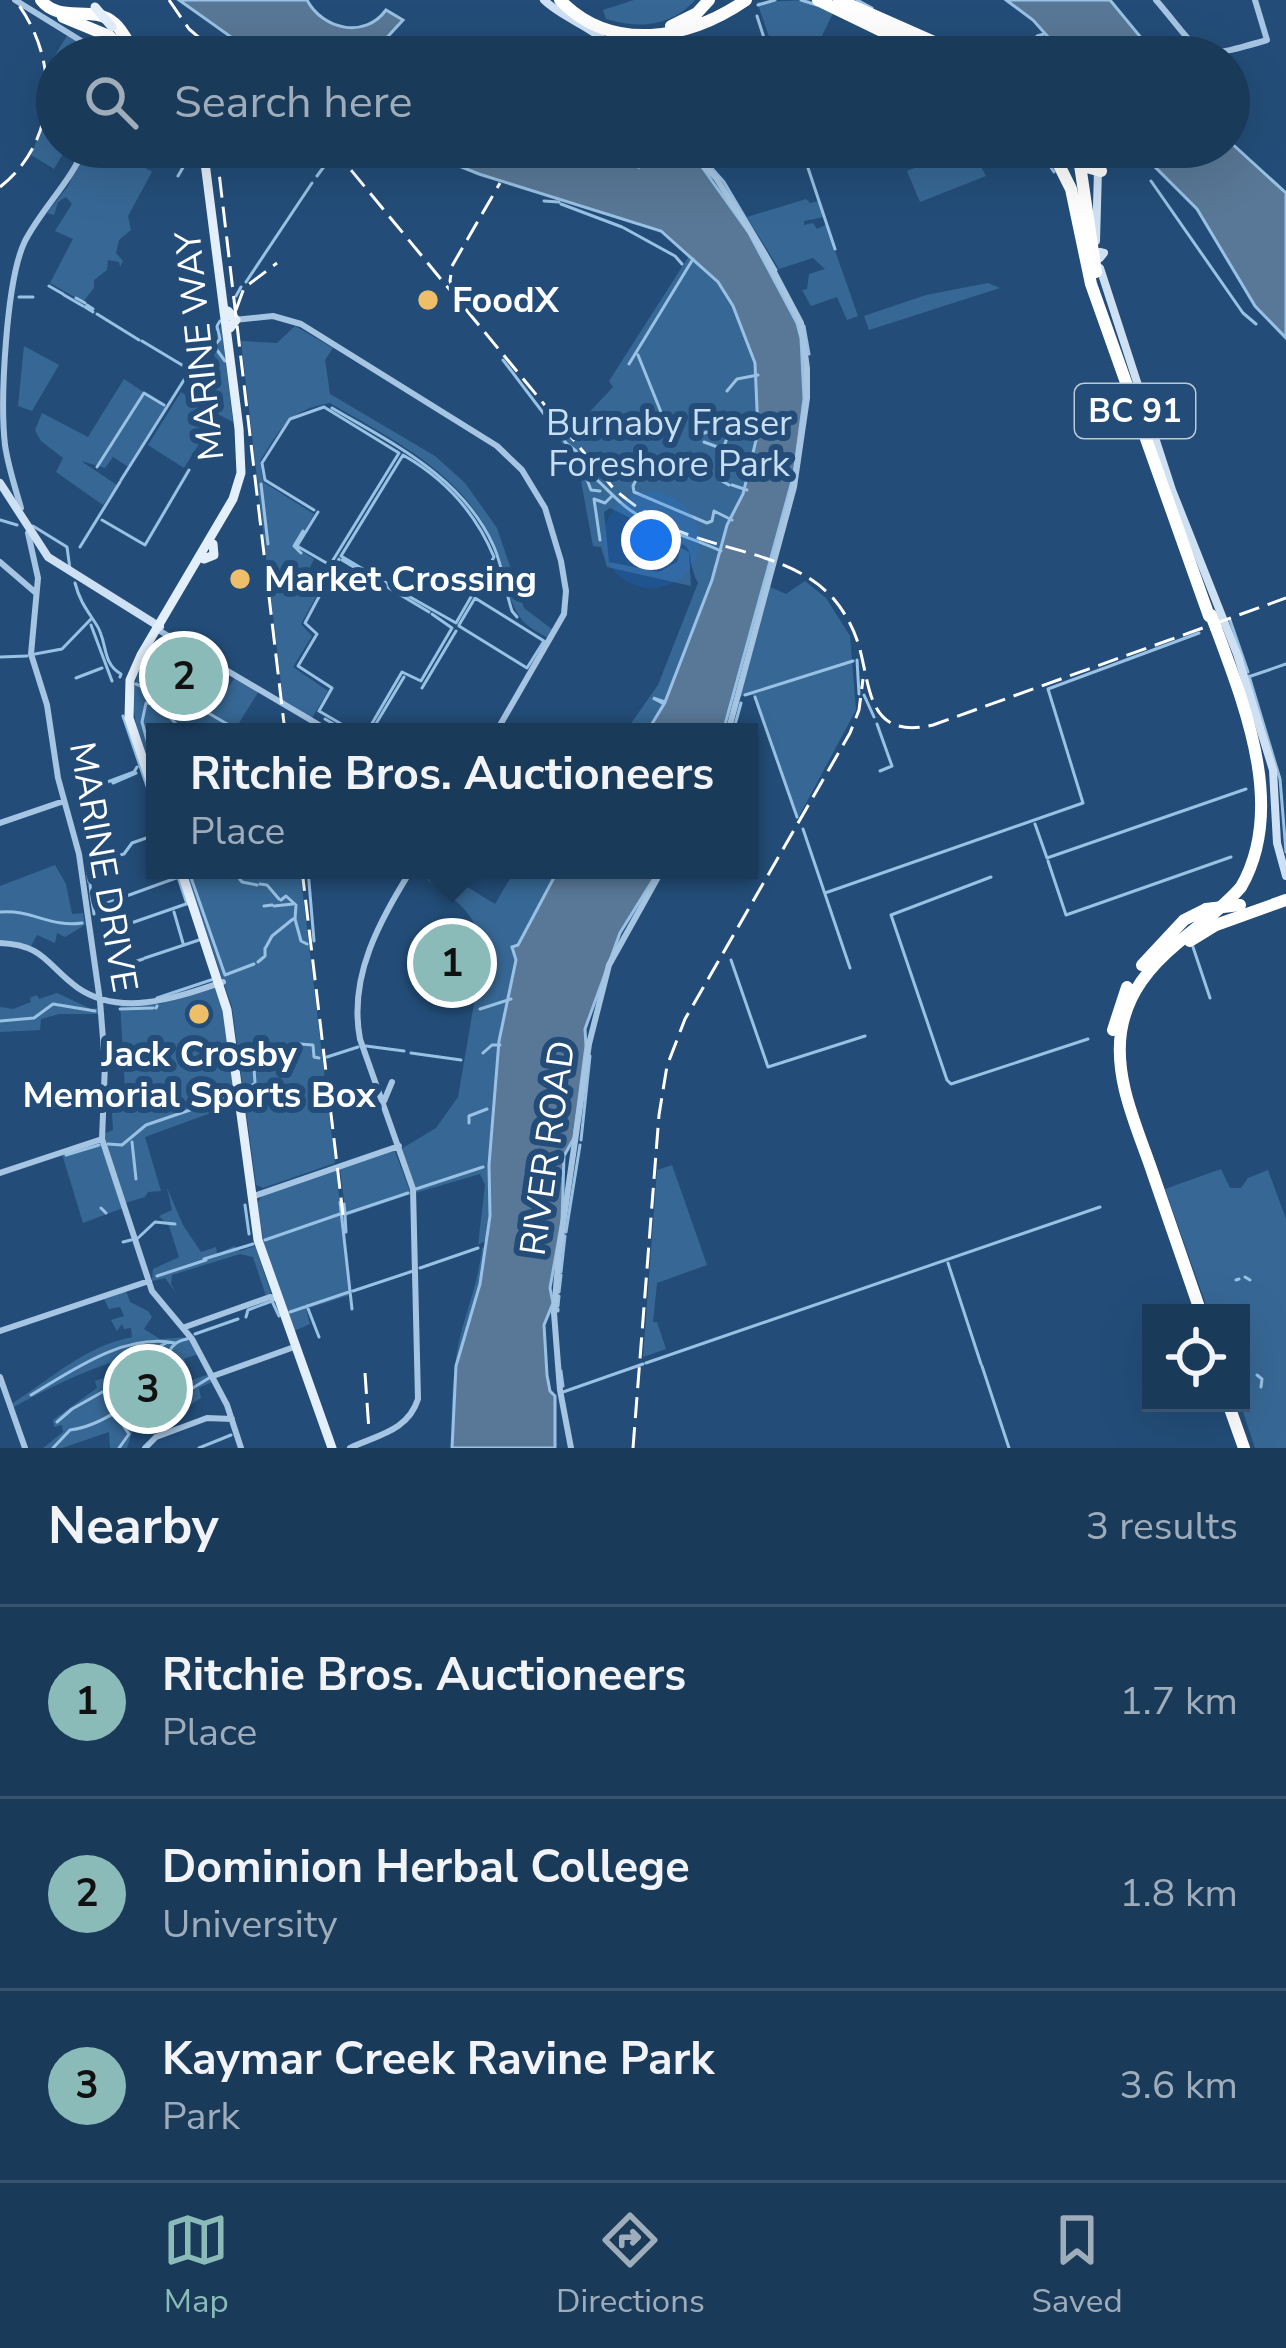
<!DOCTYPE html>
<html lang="en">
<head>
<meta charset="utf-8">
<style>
  body { margin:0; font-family:"Nunito Sans",sans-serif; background:#234160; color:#f1f3f6 }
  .controls { position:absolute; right:36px; bottom:36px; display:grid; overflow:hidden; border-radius:0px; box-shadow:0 12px 48px #0002 }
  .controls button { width:108px; height:108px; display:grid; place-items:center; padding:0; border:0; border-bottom:3px solid #385470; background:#1a3a5a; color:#f1f3f6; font:60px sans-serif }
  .you { position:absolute; left:651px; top:540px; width:42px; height:42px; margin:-30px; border:9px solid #fff; border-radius:50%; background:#1a73e8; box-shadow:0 0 0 18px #1a73e833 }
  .badge { display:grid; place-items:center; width:78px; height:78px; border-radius:50%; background:#8bbbb9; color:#111; font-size:39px; font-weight:700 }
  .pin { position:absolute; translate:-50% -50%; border:6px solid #fff; box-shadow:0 3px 12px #0006 }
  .popup { position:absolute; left:146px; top:723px; width:612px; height:156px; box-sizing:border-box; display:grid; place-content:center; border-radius:0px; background:#1a3a5a; filter:drop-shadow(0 3px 9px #0005); font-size:39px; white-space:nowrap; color:#9fadbb }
  .popup b { font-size:45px; color:#f1f3f6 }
  .popup::after { content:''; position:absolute; left:50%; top:100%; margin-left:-24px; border:24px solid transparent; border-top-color:#1a3a5a }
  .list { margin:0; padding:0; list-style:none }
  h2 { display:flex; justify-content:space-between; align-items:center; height:156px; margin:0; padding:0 48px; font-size:51px }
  h2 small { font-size:39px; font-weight:400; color:#9fadbb }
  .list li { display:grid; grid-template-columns:78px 1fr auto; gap:36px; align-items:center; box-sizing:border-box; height:192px; padding:0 48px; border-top:3px solid #385470 }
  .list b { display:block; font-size:45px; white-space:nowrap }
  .list p { margin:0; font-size:39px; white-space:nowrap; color:#9fadbb }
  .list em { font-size:39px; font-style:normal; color:#9fadbb }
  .icon { flex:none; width:66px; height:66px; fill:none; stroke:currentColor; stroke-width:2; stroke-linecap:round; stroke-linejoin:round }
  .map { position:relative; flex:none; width:1286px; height:1448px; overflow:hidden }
  .search { position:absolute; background:#1a3a5a; box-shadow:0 12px 48px #0002; left:36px; right:36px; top:36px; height:132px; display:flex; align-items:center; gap:30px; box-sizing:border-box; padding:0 42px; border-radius:66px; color:#9fadbb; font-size:45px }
  .sheet { height:732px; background:#1a3a5a }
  nav { display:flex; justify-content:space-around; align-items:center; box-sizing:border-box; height:168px; border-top:3px solid #385470; background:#1a3a5a; font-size:33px; color:#9fadbb }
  nav a { display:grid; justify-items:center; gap:6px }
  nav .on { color:#8bbbb9 }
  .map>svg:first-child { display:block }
  .green { fill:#376895 }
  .water { fill:#597897; stroke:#99c1e4; stroke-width:3 }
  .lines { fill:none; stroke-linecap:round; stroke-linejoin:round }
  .stream { stroke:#99c1e4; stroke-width:3 }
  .tertiary { stroke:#a5c5e3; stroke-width:6 }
  .secondary { stroke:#cee0f4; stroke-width:8 }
  .primary { stroke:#e4effc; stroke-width:9 }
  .motorway { stroke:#fff; stroke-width:12 }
  .rail { stroke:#fff; stroke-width:3; stroke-dasharray:21 9; stroke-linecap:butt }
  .primary-bridge { stroke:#e4effc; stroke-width:9 }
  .motorway-bridge { stroke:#fff; stroke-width:12 }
  .poi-dot { fill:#eebf68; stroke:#234d78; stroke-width:4.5 }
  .labels { text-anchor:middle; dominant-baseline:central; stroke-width:12; stroke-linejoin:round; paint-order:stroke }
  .shield { fill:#234d78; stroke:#bdcad6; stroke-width:3 }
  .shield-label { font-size:33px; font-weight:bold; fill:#fff }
  .poi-label { font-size:36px; font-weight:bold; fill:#fff; stroke:#234d78; text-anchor:start }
  .street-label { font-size:36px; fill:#fff; stroke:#234d78 }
  .park-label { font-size:36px; fill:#c7def3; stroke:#234d78 }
</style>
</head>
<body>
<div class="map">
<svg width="1286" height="1448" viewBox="0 0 1286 1448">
  <rect width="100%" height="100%" fill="#234d78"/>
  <path class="green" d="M634,0H695C671,27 638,29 606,19L603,10Z
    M809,0L834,11L821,38L828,57H776L757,2Z
    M68,34L81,43L84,57H57V147H67L54,169L31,155L47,114V68Z
    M99,147H108L110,159L119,152L152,172L128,216L131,230L119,240L116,253L123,261L120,267L119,262L108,260L107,270L94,280V288L83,302L50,283L73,239L55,231L72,204L66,197L58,202L54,215L47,213L68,186L86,149L93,155Z
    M910,147H970L986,176L920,202L907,171L917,167Z
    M806,199L810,203L819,201L824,217L804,221V225L813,223L817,229L826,225L858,316L847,320L837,297L811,306L802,290L807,289L809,274L825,269L813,258L779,269L747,217Z
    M689,256L718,282L733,306L755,363L758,426L743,494L727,525L717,568L664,703L647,732H625L658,685L698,583C682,550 704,547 656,536L657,531L610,508L604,512L609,562L659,572L677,562L680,550L674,549L675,545L689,552L691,586L607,567L601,547L593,546L581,481L554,427L559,423L556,419L571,415L585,428L590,427V421L582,420L613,387L609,381Z
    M988,283L1000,288L869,330L864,316L926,295Z
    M221,325L233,422L212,411L217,415L184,468L148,445L181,392L208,410L218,395L206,371L213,374L218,369L213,349Z
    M295,326L333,348L325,360L330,394L435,456L465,483L497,528L524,608L553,630L548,638C541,634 531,629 525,623C506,606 500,549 482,521C447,465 386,436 330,403C288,410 281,428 260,461L263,482L314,514L295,547L314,559L303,581L318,593L301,624L312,636L293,667L328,691L312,718L283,701L241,341L277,343Z
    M24,346L59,365L32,411L18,406Z
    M124,379L166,407L130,468L113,457L105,468L81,461L117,485L103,505L56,472L63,458L41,441L35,430L42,413L88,437Z
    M805,581L826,598L850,636L856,710L797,820L753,695L740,696L770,587L786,594Z
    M143,663L216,706L235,677L259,691L239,723L253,732H155V783C142,743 121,703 143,663Z
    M55,865L66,884L72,914L83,913L85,925L65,937L57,933L55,943L37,935L31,946L0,941V886Z
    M185,870H300L335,1163L263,1188L256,1185L232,1007Z
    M415,870H466L459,882L495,904L515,870H563L520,950L493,1202L462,1414L452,1448C451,1415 452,1379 458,1346C465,1313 478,1285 482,1248L486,1246L485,1241L478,1245L485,1185L480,1174L415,1193L401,1149L436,1128L458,1097L483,951C474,902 448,899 415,870Z
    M215,988L221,994L238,1103L145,1137L161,1191L148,1192L145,1197L125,1203L103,1134L113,1130L112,1113L126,1107L120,1001L160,1004Z
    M57,993L91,1009L99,1008L100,1014H59L41,1019L40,1030L0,1032V1007L13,1009L31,1002L30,998L37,995L39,999Z
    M100,1142L123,1208L83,1223L62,1154Z
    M394,1149L411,1194L346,1216L340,1168Z
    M672,1165L707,1265L657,1283L653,1322H657L666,1349L643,1357L657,1170Z
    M336,1169L350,1295L306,1309L310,1324L294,1331L264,1244L257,1203L263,1195Z
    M1221,1169L1230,1188H1241L1248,1178L1268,1170L1286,1219V1448H1255L1240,1403L1241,1313H1209L1165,1189Z
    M167,1188L183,1225L201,1252L216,1247L217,1254L234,1246L240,1251L255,1246L271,1293L266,1296L253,1257L240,1254L172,1275L171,1284L177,1294L165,1278L152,1281L153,1269L179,1257L169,1226L159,1216L172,1210Z
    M126,1291L130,1302L148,1311L152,1317L144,1329L160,1339L189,1337L198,1354L184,1359L192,1380L210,1374L214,1381L199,1388L201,1398L181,1411L133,1430L127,1448H110L109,1432L62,1448H43L63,1432L62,1425L54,1427L53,1420L97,1388L95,1381L122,1371L127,1364L118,1360C81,1372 46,1389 12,1408L11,1404C50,1380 83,1347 132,1337L131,1328L124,1329L122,1324L117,1331L111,1320L124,1316L120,1307L109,1309L104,1299Z"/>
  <path class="water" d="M179,0H307C323,30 365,39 386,10L403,20L379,46V51L389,57H250L234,39Z
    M1006,0H1110L1157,57H1066L1033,20Z
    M1229,141L1286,193V338L1255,306L1197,209L1135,147H1229Z
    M412,147H553L639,167L643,162L628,147H675L702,167L749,233L797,323L801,338L804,399L794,474L723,732H647L664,704L653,698L665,702L712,580L727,525L743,494L758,432L755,363L733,306L718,282L661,231L479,174Z
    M558,870H659L620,933L585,1029L586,1046L574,1138L564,1156L562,1221L550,1288L553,1303L544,1325L547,1375L550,1391L555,1396V1448H452L456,1366L480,1284L490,1216L489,1165L499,1041L516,960L512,947L518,945Z"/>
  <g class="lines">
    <path class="stream" d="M801,0L817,5
      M857,0L872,8
      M758,5L775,0
      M757,16L766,44
      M1037,36L1044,34
      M890,41L919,57
      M1005,48L1028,40
      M979,57L1001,49
      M801,147L835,249
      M174,157L185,164L178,176
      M702,157L724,182L776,270
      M181,158L187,161L189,157
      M701,158L726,147
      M1046,160L1054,172
      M317,176L334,153
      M1151,181L1243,313L1256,324
      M544,201L559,202
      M561,204L622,227
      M624,228L675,256L682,264
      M246,282L312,183
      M49,286L63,294
      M64,295L83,306
      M236,296L241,287
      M19,297H33
      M76,298L85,303
      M87,305L93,309
      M85,307L93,312
      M97,314L139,340
      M217,326L220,339L214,346L225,361
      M804,326L809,354
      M142,341L187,368
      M638,355L671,437
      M503,360L566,443L576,451L591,490L600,491
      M629,364L693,259
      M193,366L220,321
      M727,391L737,379L758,375
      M332,408C395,445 463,477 494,547C503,568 505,590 512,611L517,617
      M706,408L713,415
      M568,422L579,426
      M597,426L626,431L638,422L644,425
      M701,434L711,431V428
      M704,442L723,449L733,422
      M726,465L720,480L729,485
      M97,467L144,393L164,405
      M587,472C600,480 614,499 630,510C659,530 690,537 721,551
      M638,476L633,486L634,492L707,523L712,521L714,511L732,520
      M121,480L189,372
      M261,484L268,544
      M732,485L747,490
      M314,510L265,480L262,463L290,419L324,407L399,453L330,565L297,546L318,512
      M0,520L17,525
      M102,520L145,545L189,470
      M33,526L67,547L70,569
      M600,540L594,499L605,503L612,496
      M80,547L120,482
      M301,553L294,546L303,531
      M339,559L305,623L317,634L298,666L332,688L319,711L355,732
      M342,560L429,612
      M75,583C80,602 87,610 96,624C108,641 101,663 121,674L120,677
      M400,591L341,556L403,455C445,479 475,511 494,557L456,623L403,593
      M1230,620L1248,672
      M91,625L112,681
      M459,626L527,668L544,641L475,598L459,625
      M35,654L62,649L91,619
      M0,657L27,656
      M857,660L859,694
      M1249,676L1280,779L1286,852
      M1251,676L1286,664
      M76,678L102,668
      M136,684L153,691L158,687L162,693L172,692L241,732
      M422,688L456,631
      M745,695L853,661
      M864,695L874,717
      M755,697L797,817
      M123,716L151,798
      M325,719L347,732
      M877,724L892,766L880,771
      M367,732L402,672L421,681L452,628L432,614
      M371,732L404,677
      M733,732L741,703
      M154,766L142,722L146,703L158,704L177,725L197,732
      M113,783L136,773
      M102,784L134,772L137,767
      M91,788L99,786
      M76,795L88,790
      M1035,824L1047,858L1246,789
      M803,829L850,968
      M1048,861L1066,915L1231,857
      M233,870L242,882L257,885
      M308,870L314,941
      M189,872L225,975
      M88,873V863L124,854L132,843L155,835
      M88,876L89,882
      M437,876L442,873
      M178,877L187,904
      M991,877L891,915L947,1080L951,1084L1088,1039
      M260,884L267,885L279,899
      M90,885L91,893
      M825,893L1083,803L1048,689L1199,633
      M91,895L94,914
      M281,900L286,896L296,905L295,919L301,941L307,944
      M99,906L176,878
      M264,906L272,905
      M274,906L293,904
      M0,912C31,909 51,928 82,923
      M174,912L183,943
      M114,929L186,904
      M266,947L272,936L293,919
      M1193,947L1210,998
      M145,958L199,940
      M731,960L768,1067L865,1036
      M258,962L265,956V948
      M120,967L143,959
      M225,975L254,964
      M157,998L214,979
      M156,1008L157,1006
      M120,1009L153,1008
      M480,1009L511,999
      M0,1021L34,1018L53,1004L95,1011
      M366,1046L404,1051
      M411,1053L461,1060
      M483,1053L492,1045H500
      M327,1057L358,1047
      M245,1091L255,1083L254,1068L288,1056L300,1044L313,1045L314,1057L319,1058
      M469,1123V1116L487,1109
      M581,1140L590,1056
      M132,1142L136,1179
      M108,1144L122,1145L146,1125L234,1095
      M66,1155L99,1145
      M416,1189L483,1167
      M340,1202L352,1309
      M344,1204L345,1214L408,1193
      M245,1205L249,1234
      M101,1208L106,1213
      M345,1215L346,1232
      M566,1232L580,1145
      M138,1238L155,1222L175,1224
      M265,1240L340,1214
      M123,1242L131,1240
      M204,1259L253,1244
      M948,1263L981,1364
      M420,1268L478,1248
      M561,1272L565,1236
      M157,1276L206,1260
      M1245,1277L1250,1280
      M1236,1280L1239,1279
      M353,1291L413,1271
      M559,1292L561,1275
      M307,1306L319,1337
      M558,1306L559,1296
      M558,1311V1309
      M290,1312L349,1292
      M246,1317L248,1310L272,1301L279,1316
      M195,1334L238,1319
      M646,1363L1100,1207
      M982,1366L1009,1448
      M561,1371L563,1386
      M1257,1375L1262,1379L1261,1387
      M563,1392L643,1364
      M31,1395C73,1370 124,1333 175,1343
      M114,1412L129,1434L119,1448
      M129,1418L147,1416L209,1378
      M57,1422L72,1409L131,1376L147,1353L168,1342
      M53,1448L70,1430C98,1427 142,1399 159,1375C170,1359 165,1343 187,1339
      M199,1448L231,1435"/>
    <path class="tertiary" d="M15,0L83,42L87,57
      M1156,0C1205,57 1192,62 1267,40L1255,0
      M685,147L716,178L764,253L801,323L807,369V398L794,487L728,732
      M234,320L273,316L301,324L497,446L522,470L545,508L561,561L566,591L564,614L496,732
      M21,508C15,487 8,466 5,445C0,401 6,280 25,241C43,207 70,183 85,147
      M28,533L38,578L31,654L47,705L58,778L79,854L100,1001L105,1064L102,1139L152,1291L192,1339L227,1405L241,1448
      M0,562L36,593
      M160,631L331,732
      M0,823L64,801
      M0,943C45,945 46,965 78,988C122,1018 178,997 223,982
      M384,1101L392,1082
      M0,1173L102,1139
      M251,1197L399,1146
      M185,1327L270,1297L278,1299
      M0,1331L149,1281
      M213,1376L297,1346
      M0,1377L25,1448
      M145,1448L156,1437L207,1418L232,1419
      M350,1448C377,1435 408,1431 418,1399L413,1189L360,1039C348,976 380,921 411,870
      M571,1448L560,1390L554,1313L559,1252L589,1044L609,965L662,870"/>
    <path class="secondary" d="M544,0C565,21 605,30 617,57
      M1094,147L1098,170L1096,241
      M1100,252L1104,253L1100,258
      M1100,268L1172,490L1239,659
      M0,483L48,557L160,627
      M1238,657L1273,770L1277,843L1286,876"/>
    <path class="primary" d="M228,311L236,320L230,328
      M204,559L214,555L213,544
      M155,795L129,718L130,680L141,655L233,499L241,473L239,429L203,147
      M181,870L227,1010L258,1240L332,1448"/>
    <path class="motorway" d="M41,0C59,24 92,4 114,23C124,31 129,45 136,56
      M560,0C612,54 689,39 746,0
      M818,0L919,49
      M839,0L968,57
      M63,17L109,36L129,57
      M671,26L697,13L709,0
      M913,42L944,57
      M1050,147L1071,189L1091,284L1209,616
      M1065,147L1080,165L1101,171
      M1080,165L1096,272
      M1190,941L1216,925L1286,900
      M1142,965L1184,920L1206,909
      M1113,1030L1127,987
      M1201,1313C1185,1267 1169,1220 1153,1174C1138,1129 1114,1081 1121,1032C1127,993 1150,966 1179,942C1200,924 1223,908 1241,887C1286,809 1246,709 1216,628
      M1228,1403L1244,1448"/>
    <path class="rail" d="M169,0L189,29L222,57
      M155,50L161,57
      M216,147L285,732
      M332,147L614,489C638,509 662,526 692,536C740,553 797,559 833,598C845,612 854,629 859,646C871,688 867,740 933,725L1286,598
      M402,147L415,152
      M0,187C60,140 59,57 15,0
      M455,295L450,281L452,266L500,183
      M236,310L244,288L277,263
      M302,870L343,1215
      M365,1373L369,1431
      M633,1448L659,1115L667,1066L685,1019L850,733L859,710L863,679"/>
    <path class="primary-bridge" d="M95,7L112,27"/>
    <path class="motorway-bridge" d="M1211,615L1216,628
      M1206,909L1240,905"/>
  </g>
  <g class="poi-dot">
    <circle cx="428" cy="300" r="12"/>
    <circle cx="240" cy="579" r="12"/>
    <circle cx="199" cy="1014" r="12"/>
  </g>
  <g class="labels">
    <rect class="shield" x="1075" y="384" width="120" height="54" rx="9"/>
    <g class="shield-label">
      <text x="1135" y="411">BC 91</text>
    </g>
    <g class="poi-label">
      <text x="452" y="300">FoodX</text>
      <text x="264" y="579">Market Crossing</text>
      <text x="199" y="1054" text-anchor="middle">Jack Crosby<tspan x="199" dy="41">Memorial Sports Box</tspan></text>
    </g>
    <g class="street-label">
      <text transform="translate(200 346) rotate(-96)">MARINE WAY</text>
      <text transform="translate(103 867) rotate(80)">MARINE DRIVE</text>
      <text transform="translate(548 1148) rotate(-82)">RIVER ROAD</text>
    </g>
    <g class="park-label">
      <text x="669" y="423">Burnaby Fraser<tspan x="669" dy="41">Foreshore Park</tspan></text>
    </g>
  </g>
</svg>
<div class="controls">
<button><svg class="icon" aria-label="locate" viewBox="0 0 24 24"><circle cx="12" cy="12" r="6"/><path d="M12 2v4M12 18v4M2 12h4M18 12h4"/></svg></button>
</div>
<div class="you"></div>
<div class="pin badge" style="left:452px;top:963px">1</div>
<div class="popup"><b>Ritchie Bros. Auctioneers</b>Place</div>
<div class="pin badge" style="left:184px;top:676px">2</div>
<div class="pin badge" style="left:148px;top:1389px">3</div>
<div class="search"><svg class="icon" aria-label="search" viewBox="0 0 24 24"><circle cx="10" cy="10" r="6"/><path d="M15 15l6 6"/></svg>Search here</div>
</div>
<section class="sheet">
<h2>Nearby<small>3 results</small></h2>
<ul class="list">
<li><span class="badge">1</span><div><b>Ritchie Bros. Auctioneers</b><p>Place</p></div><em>1.7 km</em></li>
<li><span class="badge">2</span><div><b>Dominion Herbal College</b><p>University</p></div><em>1.8 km</em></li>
<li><span class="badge">3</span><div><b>Kaymar Creek Ravine Park</b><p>Park</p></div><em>3.6 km</em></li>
</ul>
</section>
<nav>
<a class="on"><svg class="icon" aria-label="map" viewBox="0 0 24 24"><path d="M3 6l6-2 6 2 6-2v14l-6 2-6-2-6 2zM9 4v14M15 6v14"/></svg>Map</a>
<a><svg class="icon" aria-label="directions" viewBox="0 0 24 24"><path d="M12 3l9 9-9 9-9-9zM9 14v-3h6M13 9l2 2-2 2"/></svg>Directions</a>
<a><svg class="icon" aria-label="saved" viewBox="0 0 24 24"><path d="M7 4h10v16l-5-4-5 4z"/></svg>Saved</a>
</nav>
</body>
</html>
